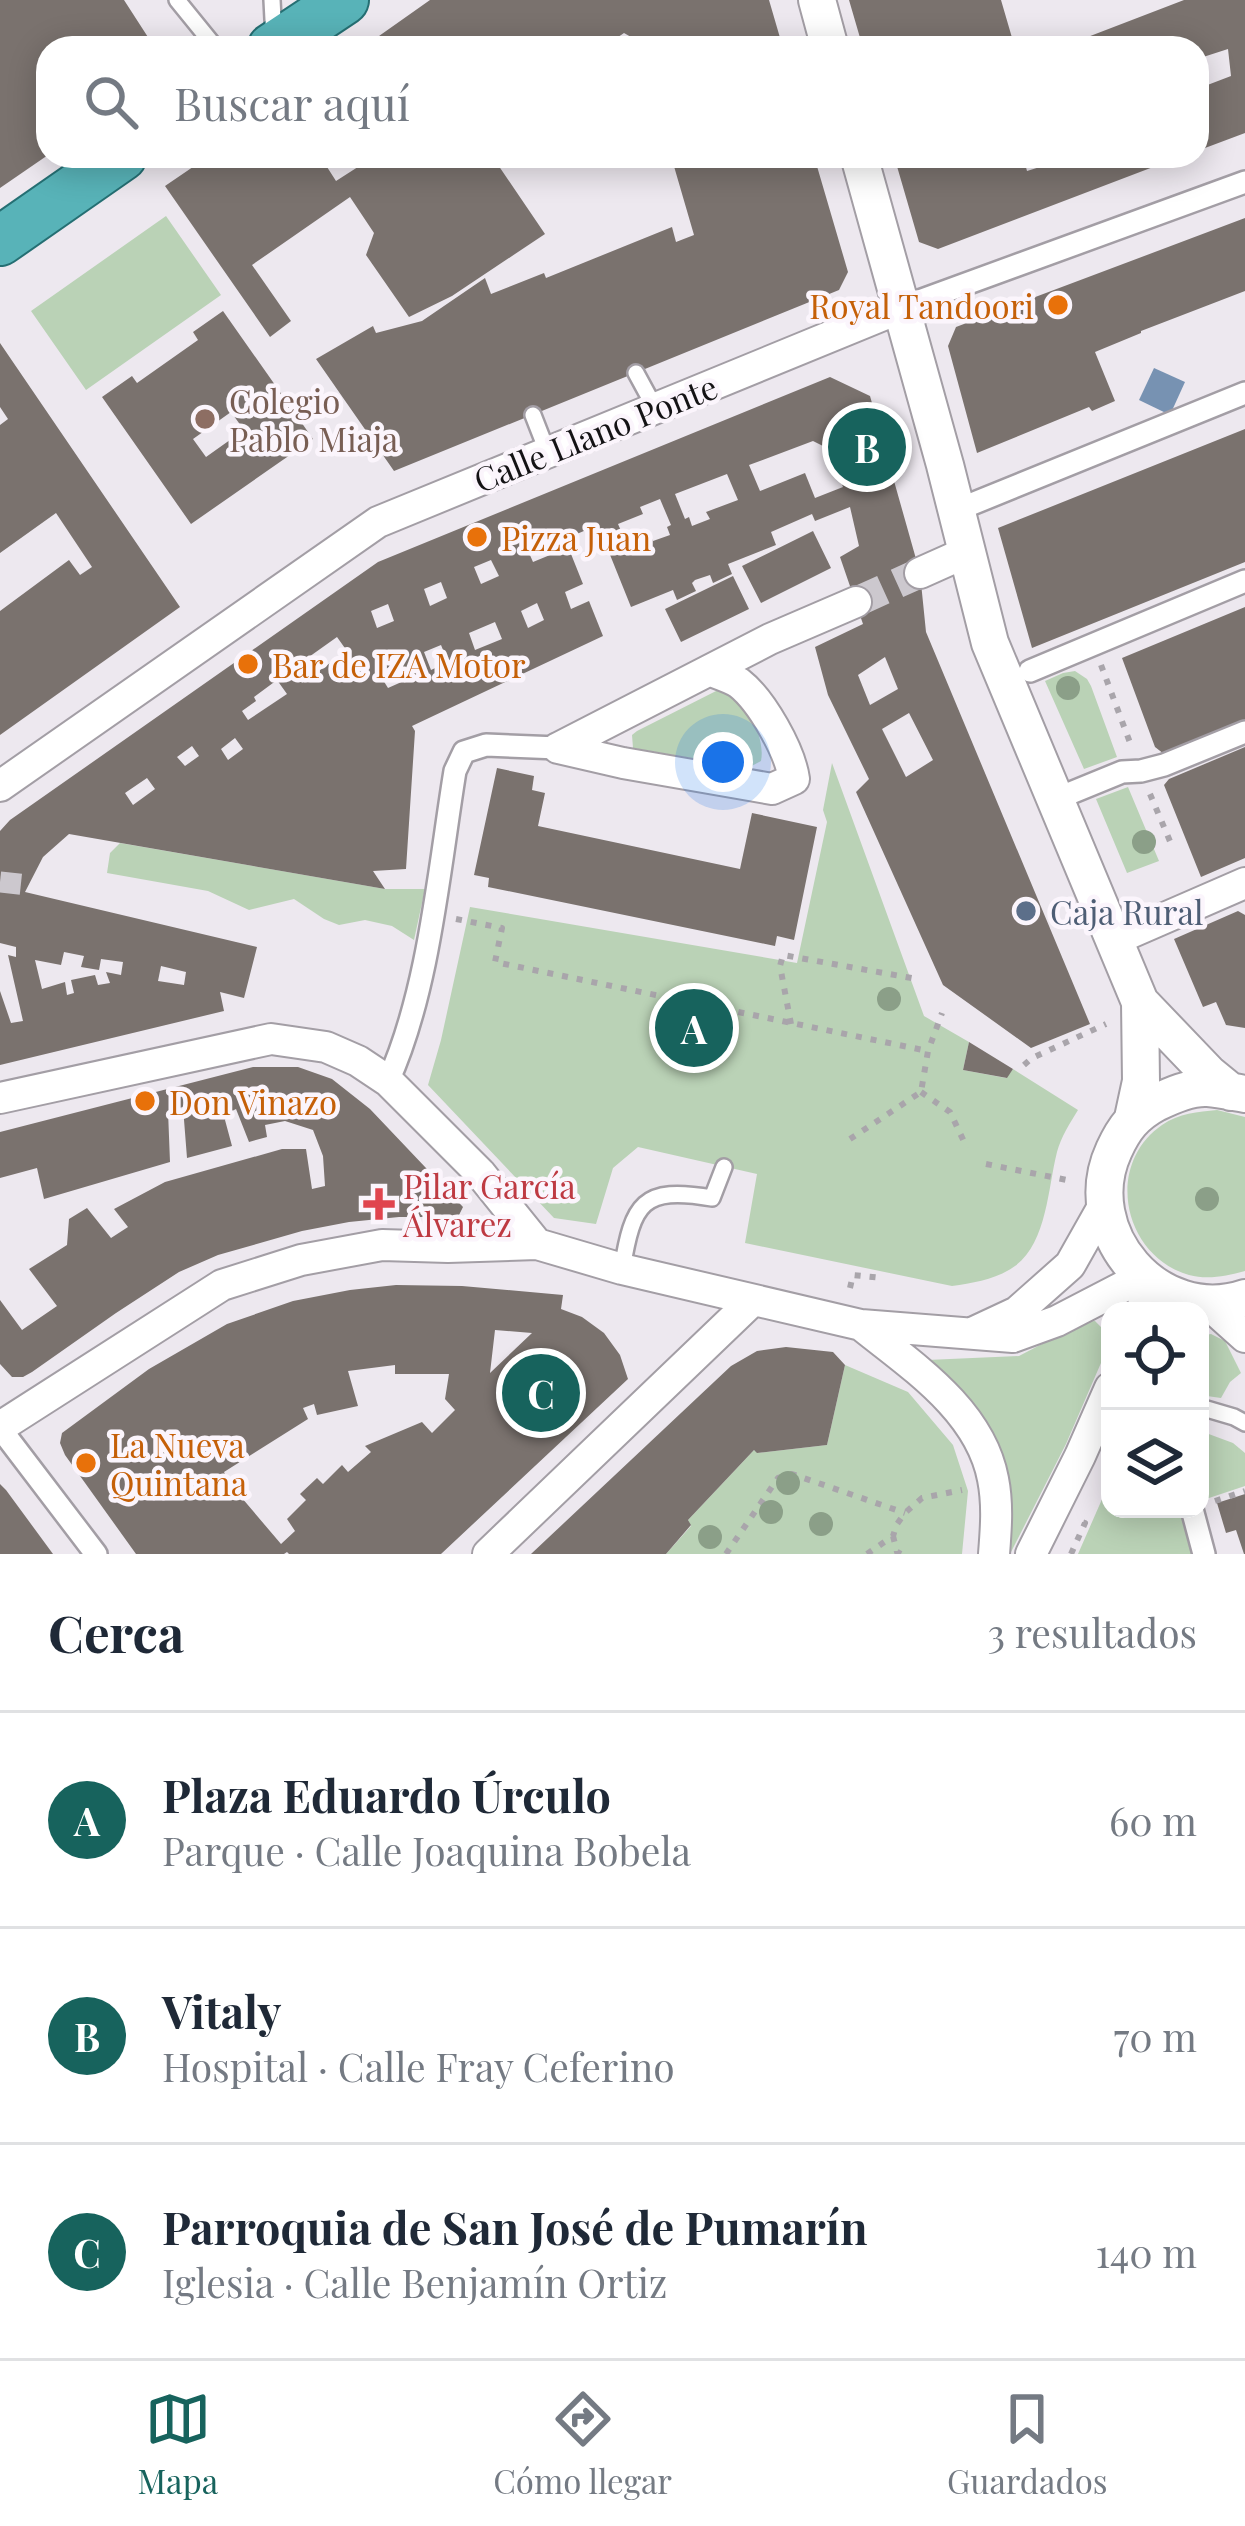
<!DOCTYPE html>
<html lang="es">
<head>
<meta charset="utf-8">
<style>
  body { margin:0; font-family:"Playfair Display",serif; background:#f2f2f3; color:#1f2937 }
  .controls { position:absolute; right:36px; bottom:36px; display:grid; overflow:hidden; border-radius:24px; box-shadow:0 6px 30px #0003 }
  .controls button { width:108px; height:108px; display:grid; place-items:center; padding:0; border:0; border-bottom:3px solid #e0e1e3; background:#fff; color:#1f2937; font:60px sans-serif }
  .you { position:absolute; left:723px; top:762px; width:42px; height:42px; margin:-30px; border:9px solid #fff; border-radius:50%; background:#1a73e8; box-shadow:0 0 0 18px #1a73e833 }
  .badge { display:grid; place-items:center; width:78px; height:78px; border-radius:50%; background:#17635d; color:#fff; font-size:39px; font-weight:700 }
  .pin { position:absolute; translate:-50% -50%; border:6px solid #fff; box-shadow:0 3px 12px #0006 }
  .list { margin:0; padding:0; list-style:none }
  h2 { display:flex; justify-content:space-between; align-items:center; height:156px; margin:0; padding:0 48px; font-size:51px }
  h2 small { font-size:39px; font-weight:400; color:#747a83 }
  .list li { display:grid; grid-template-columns:78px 1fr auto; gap:36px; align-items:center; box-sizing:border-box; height:216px; padding:0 48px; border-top:3px solid #e0e1e3 }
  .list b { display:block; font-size:45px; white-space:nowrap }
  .list p { margin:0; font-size:39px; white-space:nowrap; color:#747a83 }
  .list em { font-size:39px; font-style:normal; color:#747a83 }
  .icon { flex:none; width:66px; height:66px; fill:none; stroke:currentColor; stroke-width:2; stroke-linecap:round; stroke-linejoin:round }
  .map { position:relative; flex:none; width:1245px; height:1554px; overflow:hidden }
  .search { position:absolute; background:#fff; box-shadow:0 6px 30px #0003; left:36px; right:36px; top:36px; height:132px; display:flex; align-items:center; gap:30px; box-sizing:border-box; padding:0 42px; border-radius:36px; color:#747a83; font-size:45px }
  .sheet { height:804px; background:#fff }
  nav { display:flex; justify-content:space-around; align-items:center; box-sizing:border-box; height:168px; border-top:3px solid #e0e1e3; background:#fff; font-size:33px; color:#747a83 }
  nav a { display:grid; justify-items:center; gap:6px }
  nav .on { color:#17635d }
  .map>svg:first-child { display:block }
  .green { fill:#bad2b6 }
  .water { fill:#7792b2 }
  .building { fill:#7a726e; fill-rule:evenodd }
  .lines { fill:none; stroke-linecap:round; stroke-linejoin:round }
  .pedestrian-tunnel { stroke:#ccc8ce; stroke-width:21; stroke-dasharray:21 10; stroke-linecap:butt }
  .minor-tunnel { stroke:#ccc8ce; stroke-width:30; stroke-dasharray:30 15; stroke-linecap:butt }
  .service-casing { stroke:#a39ea5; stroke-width:20 }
  .pedestrian-casing { stroke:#a39ea5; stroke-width:26 }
  .minor-casing { stroke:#a39ea5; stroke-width:34 }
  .tertiary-casing { stroke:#a39ea5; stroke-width:40 }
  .trunk-casing { stroke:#256f73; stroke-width:52 }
  .path { stroke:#a9a5ab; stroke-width:6; stroke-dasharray:6 9; stroke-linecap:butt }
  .service { stroke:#fff; stroke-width:15 }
  .pedestrian { stroke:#fff; stroke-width:21 }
  .minor { stroke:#fff; stroke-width:30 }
  .tertiary { stroke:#fff; stroke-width:36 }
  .trunk { stroke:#58b3b8; stroke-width:48 }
  .tree { fill:#8b9f88 }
  .food-dot { fill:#e8710a; stroke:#fbf5fc; stroke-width:4.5 }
  .education-dot { fill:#8d6e63; stroke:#fbf5fc; stroke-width:4.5 }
  .service-dot { fill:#5c6f8a; stroke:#fbf5fc; stroke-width:4.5 }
  .health-dot { fill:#e0444e; stroke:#fbf5fc; stroke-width:4.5 }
  .labels { text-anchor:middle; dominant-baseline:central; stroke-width:9; stroke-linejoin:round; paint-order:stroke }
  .food-label { font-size:33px; fill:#c56008; stroke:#fbf5fc; text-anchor:start }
  .education-label { font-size:33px; fill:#785e54; stroke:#fbf5fc; text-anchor:start }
  .street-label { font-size:33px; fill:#141315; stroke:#fbf5fc }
  .service-label { font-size:33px; fill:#4e5e75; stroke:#fbf5fc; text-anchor:start }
  .health-label { font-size:33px; fill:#be3a42; stroke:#fbf5fc; text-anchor:start }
</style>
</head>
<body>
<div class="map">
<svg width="1245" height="1554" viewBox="0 0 1245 1554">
  <rect width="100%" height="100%" fill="#ede8ef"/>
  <path class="green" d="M166,216L221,295L86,390L31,311Z
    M1075,671L1087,679L1091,686L1117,757L1084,769L1045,681L1063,673Z
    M722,688C745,698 766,736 761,761L748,768L633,748L632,735L637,731Z
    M832,763L924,1016L969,1042L963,1070L1006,1078L1013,1069L1078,1110C1070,1123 1061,1137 1057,1152C1048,1187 1047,1243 1015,1266C997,1279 974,1283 952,1286L745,1243L757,1174L638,1147L613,1168L596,1224L554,1218L428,1085L441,1040L470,907L797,963L827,822L823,810Z
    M1128,787L1159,861L1127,873L1096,799Z
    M120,843L385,889H425L414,940L392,926L365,920L339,925L324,919L294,899L249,910L208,891L107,873L110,853Z
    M1217,1110L1245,1117V1271C1226,1276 1208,1280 1189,1275C1123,1256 1104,1165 1162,1125C1179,1113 1198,1112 1217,1110Z
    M1095,1321L1104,1330L1107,1349L1066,1444L1010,1554H1006L1008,1487L927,1360L1019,1356L1084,1322Z
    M1211,1334L1225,1341L1241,1373L1230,1382L1221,1398L1200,1395V1336Z
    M845,1365L908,1392L953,1445L968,1491L962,1554H666L691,1526L688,1520L754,1450L758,1453L827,1445Z
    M1206,1433L1233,1443L1245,1453V1486L1200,1501V1442L1207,1441Z
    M1110,1481V1509H1180L1193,1554H1078Z"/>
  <path class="water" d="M1154,368L1185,382L1170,415L1139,400Z"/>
  <path class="building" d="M0,0H124L155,48H48V155L0,188Z
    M430,0H769L783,48H640L638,41L624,33L602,48H362Z
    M849,0H1001L1015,48H863Z
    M1184,0H1245V133L1197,151V89L1231,76L1228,49L1197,59V48H1059Z
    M209,156H320L336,181L375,156H492L545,234L452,296L409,317L366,255L374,233L350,197L252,265L291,321L270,337L165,186Z
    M671,156H814L848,272L839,290L394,471L316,359L373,326L376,333L422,321L485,278L491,294L544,273L546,278L672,227L676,242L694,235Z
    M894,156H1023L1027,171L1059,161L1057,156H1182L938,249L919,242Z
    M1245,218V291L1141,331V333L1095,352L1115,401L1092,411L1089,407L977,453L948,346L956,327Z
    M223,311L313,439L191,524L102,397L132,376L137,383L198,340L193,332ZM231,412L244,430L206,457L193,439Z
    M0,343L180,607L0,735V611L69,560L80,575L92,567L56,513L0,553V425L8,419L0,407Z
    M830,377L870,396L920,573L926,632L1090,1024L1031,1048L943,985L856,792L869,779L828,695L815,647L863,624L840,557L859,546L850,507L815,521L812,514L771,532L776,545L728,564L732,574L713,583L710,575L695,580L692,583L696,591L677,600L673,590L631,607L598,525L565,539L583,584L565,592L571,609L589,601L603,636L412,726L415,731L406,869L373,871L385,889L69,834L43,857L25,892L257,947L244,998L220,992L224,1011L0,1065V991L11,1023L23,1021L8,955L16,957V947L0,943V831L10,820L378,562ZM813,441L829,449L843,487L815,498L805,473L760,491L749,465ZM727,474L738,500L706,512L710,519L692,526L689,517L685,519L675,494ZM660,499L671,525L667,527L670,535L653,541L651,536L628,547L618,524L643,514L640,507ZM542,538L550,555L533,562L526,546ZM491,560L499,576L481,584L474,567ZM441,582L447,598L430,606L424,589ZM537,603L544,620L528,628L521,611ZM388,604L394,621L377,628L371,611ZM495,622L502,639L475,650L469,633ZM337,637L347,651L302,683L292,669ZM441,645L448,662L431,670L424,652ZM885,657L898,689L870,705L858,675ZM399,663L406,680L388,688L378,672ZM277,680L287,694L248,720L242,711L256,701L254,697ZM909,713L933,760L906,777L882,729ZM235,738L243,749L228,760L221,749ZM192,746L199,756L185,766L177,757ZM147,778L155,789L133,805L125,793ZM64,952L84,956L81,967L99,970L101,959L123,962L121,975L106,972L110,983L98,985L95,975L71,980L74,993L67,995L65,982L42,989L35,960L61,965ZM161,966L186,972L184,985L158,981Z
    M1245,429V562L1032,648L998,528Z
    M813,531L831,568L761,603L742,566Z
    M733,576L749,609L681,642L665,609Z
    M1245,607V720L1164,754L1155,747L1122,658Z
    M1245,747V858L1201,877L1164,785L1169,779Z
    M497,768L534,776L532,790L545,793L538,826L740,869L752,813L817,827L794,940L777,936L775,946L488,887L489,878L474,875Z
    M1238,911L1245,915V1028L1226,1025L1216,1002L1203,1007L1174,939Z
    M969,1042L1013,1069L1007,1078L963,1070Z
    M253,1067H298L332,1079L370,1109L463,1207L458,1217H399L349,1222L302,1231L218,1255L179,1272L116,1313L32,1372L23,1377H12L0,1364V1300L22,1330L57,1306L29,1269L67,1245L69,1219L87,1208L111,1238L128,1227L114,1209L165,1182L282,1149H306L312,1189L325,1186L323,1156L313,1130L285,1121L265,1125L267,1137L249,1142L236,1109L228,1113L225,1120L232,1146L187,1158L183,1107L168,1111L170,1162L44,1199L37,1168L0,1178V1132Z
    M396,1285L462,1286L563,1295L561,1309L582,1317L604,1333L620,1355L628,1379L441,1554H289L287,1552L284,1554H136L65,1455L60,1443L62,1433L149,1369L227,1324L293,1301L350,1290ZM495,1330L532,1333L490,1373ZM395,1365V1374H449L445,1399L455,1410L432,1433L422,1422L365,1446L371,1452L348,1472L342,1465L323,1484L317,1478L300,1494L306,1500L287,1519L295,1531L281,1544L230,1484L224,1472L308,1419L303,1408L314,1404L317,1415L358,1406L348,1371Z
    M786,1347L833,1352L845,1365L827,1445L757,1453L754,1450L688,1520L691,1525L666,1554H531L731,1366L757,1351Z
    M0,1484L6,1490L53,1554H0Z
    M1245,1494V1554H1244L1236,1530L1226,1533L1217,1503Z"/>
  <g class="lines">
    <path class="pedestrian-tunnel" d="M0,882L28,885"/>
    <path class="minor-tunnel" d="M856,602L920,573"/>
    <g class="service-casing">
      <path id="service" d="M177,0L216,48
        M272,0L274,39
        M636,373L655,408
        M533,415L547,451
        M622,1269C633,1203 642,1186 712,1198L724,1167
        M1200,1407L1234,1417L1245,1423"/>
    </g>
    <g class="pedestrian-casing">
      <path id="pedestrian" d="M900,308L1245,182
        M957,510L1245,393
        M1030,671L1245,581
        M1056,799L1122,772L1141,771L1164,765L1245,732
        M388,1081C429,991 439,869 455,771L464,752L486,745L558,748
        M0,1428L96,1554
        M1192,1509L1204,1554"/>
    </g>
    <g class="minor-casing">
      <path id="minor" d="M920,573L967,552
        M558,748L623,763L772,789L794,779C790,751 762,701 739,683C731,678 719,674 711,671
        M558,748L770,639L856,602
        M0,786L378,522L900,308
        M1114,940L1245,883
        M0,1098L271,1039L326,1047L358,1061L388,1081L480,1173L537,1244
        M1207,1303L1245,1337
        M1141,1311L1151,1284
        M861,1325C912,1366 980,1410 993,1479C998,1504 996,1529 994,1554
        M972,1333L1017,1312L1070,1265L1105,1203
        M0,1427L222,1285L301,1260L382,1245L448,1247L537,1244L622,1269L861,1325L1013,1337L1057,1321L1142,1277
        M488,1554L752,1301
        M1031,1554L1080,1456L1110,1388"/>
    </g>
    <g class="tertiary-casing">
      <path id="tertiary" d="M817,0L830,48
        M859,156L945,465L990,643L1140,1002L1141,1081L1133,1118
        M1140,1002L1209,1074L1231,1092
        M1245,1094C1233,1092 1221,1089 1208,1088C1190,1087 1172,1095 1156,1103C1134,1115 1124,1128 1114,1150C1076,1232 1158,1327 1245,1298"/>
    </g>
    <g class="trunk-casing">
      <path id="trunk" d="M272,48L344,0
        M0,241L122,156"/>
    </g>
    <path class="path" d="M1101,665L1132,748
      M1150,794L1172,846
      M456,919L502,928L495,962L928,1051
      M791,1024L780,966L783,955L917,979
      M1024,1065L1032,1058L1106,1024
      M921,1092L950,1112L967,1148
      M850,1139L921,1092L928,1051L942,1013
      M986,1164L1067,1180
      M850,1288L853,1275L882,1278
      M1215,1501L1245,1491
      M893,1536L897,1552L901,1554
      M726,1554L778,1478L792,1474L905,1513
      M867,1554L893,1536L897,1524L905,1513L922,1498L962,1490
      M1071,1554L1085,1523L1082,1522"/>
    <use href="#service" class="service"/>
    <use href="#pedestrian" class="pedestrian"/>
    <use href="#minor" class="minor"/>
    <use href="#tertiary" class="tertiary"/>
    <use href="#trunk" class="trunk"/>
  </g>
  <g class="tree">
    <circle cx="1068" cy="688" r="12"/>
    <circle cx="1144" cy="842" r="12"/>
    <circle cx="889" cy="999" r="12"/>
    <circle cx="1207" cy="1199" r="12"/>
    <circle cx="788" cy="1483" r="12"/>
    <circle cx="771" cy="1512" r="12"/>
    <circle cx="821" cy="1524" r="12"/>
    <circle cx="710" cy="1537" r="12"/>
  </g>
  <g class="food-dot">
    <circle cx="1058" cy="305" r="12"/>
    <circle cx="477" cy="537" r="12"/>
    <circle cx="248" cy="664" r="12"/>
    <circle cx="145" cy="1101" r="12"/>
    <circle cx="86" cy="1463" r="12"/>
  </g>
  <circle class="education-dot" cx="205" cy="419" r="12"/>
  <circle class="service-dot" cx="1026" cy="911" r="12"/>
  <path class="health-dot" d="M373 1186h12v12h12v12h-12v12h-12v-12h-12v-12h12z"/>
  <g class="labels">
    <g class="food-label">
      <text x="1034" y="305" text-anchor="end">Royal Tandoori</text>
      <text x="501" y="537">Pizza Juan</text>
      <text x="272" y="664">Bar de IZA Motor</text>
      <text x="169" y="1101">Don Vinazo</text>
      <text x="110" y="1444">La Nueva<tspan x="110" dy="38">Quintana</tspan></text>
    </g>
    <g class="education-label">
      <text x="229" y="400">Colegio<tspan x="229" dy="38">Pablo Miaja</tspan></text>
    </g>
    <g class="street-label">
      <text transform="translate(595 432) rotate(-22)">Calle Llano Ponte</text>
    </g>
    <g class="service-label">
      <text x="1050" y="911">Caja Rural</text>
    </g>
    <g class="health-label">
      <text x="403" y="1185">Pilar García<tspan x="403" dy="38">Álvarez</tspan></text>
    </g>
  </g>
</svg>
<div class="controls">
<button><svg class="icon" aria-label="locate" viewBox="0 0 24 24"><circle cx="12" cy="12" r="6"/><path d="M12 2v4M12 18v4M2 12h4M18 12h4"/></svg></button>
<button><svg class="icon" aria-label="layers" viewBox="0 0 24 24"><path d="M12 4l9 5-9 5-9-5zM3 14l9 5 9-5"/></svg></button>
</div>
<div class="you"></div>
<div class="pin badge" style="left:694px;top:1028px">A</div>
<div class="pin badge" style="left:867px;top:447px">B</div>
<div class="pin badge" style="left:541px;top:1393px">C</div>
<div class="search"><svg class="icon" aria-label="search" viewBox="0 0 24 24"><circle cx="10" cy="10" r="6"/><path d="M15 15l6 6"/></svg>Buscar aquí</div>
</div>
<section class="sheet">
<h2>Cerca<small>3 resultados</small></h2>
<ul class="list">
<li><span class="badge">A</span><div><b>Plaza Eduardo Úrculo</b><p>Parque · Calle Joaquina Bobela</p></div><em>60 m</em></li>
<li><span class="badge">B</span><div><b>Vitaly</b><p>Hospital · Calle Fray Ceferino</p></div><em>70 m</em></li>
<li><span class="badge">C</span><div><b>Parroquia de San José de Pumarín</b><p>Iglesia · Calle Benjamín Ortiz</p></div><em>140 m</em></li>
</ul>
</section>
<nav>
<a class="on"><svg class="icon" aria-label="map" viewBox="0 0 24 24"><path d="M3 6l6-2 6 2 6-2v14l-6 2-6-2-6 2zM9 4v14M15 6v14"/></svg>Mapa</a>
<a><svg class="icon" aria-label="directions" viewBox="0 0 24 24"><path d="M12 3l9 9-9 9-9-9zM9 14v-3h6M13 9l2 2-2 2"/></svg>Cómo llegar</a>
<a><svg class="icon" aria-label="saved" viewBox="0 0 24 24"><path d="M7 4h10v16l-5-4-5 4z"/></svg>Guardados</a>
</nav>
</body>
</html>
